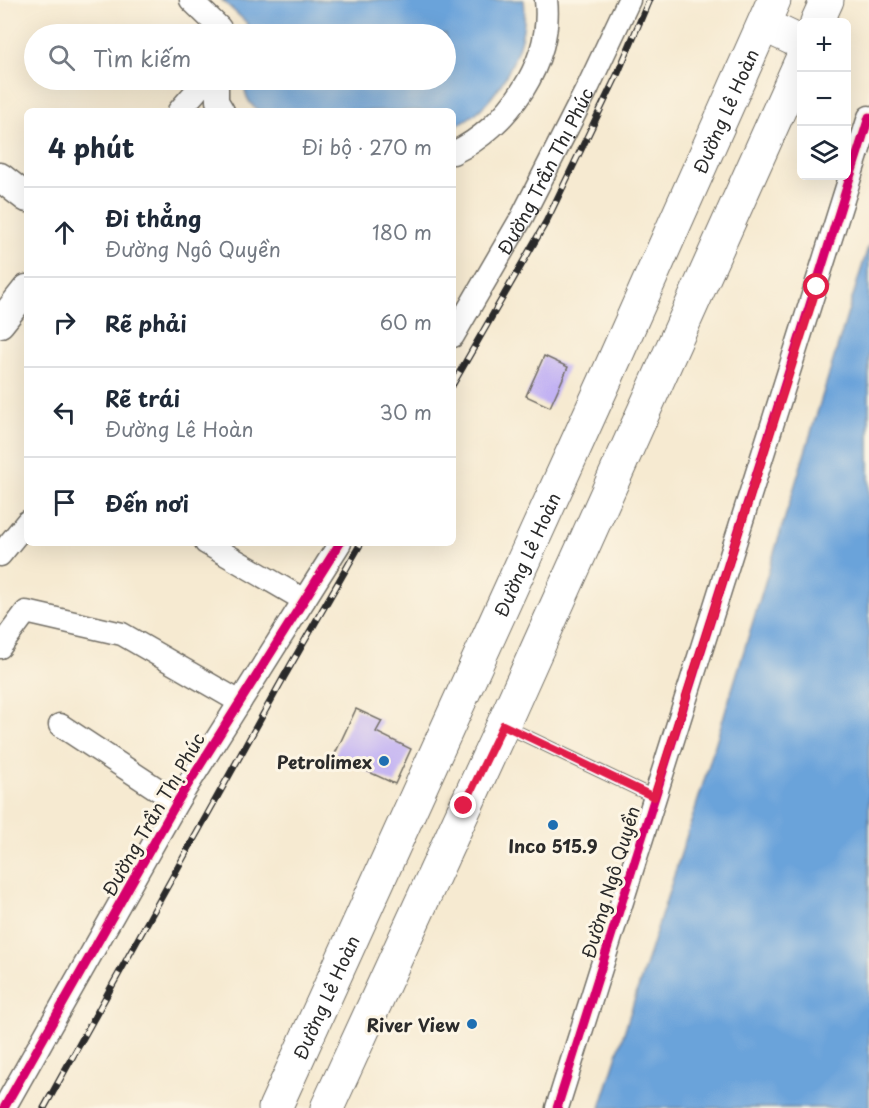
<!DOCTYPE html>
<html lang="vi">
<head>
<meta charset="utf-8">
<style>
  body { margin:0; font-family:"Playpen Sans",sans-serif; background:#f2f2f3; color:#1f2937 }
  .controls { position:absolute; right:18px; top:18px; display:grid; overflow:hidden; border-radius:9px; box-shadow:0 6px 24px #0002 }
  .controls button { width:54px; height:54px; display:grid; place-items:center; padding:0; border:0; border-bottom:2px solid #e0e1e3; background:#fff; color:#1f2937; font:30px sans-serif }
  .stop { position:absolute; width:18px; height:18px; margin:-14px; border:4px solid #e11d48; border-radius:50%; background:#fff }
  .stop.end { background:#e11d48; border-color:#fff; box-shadow:0 2px 6px #0008 }
  .list { margin:0; padding:0; list-style:none }
  h2 { display:flex; justify-content:space-between; align-items:center; height:78px; margin:0; padding:0 24px; font-size:26px }
  h2 small { font-size:20px; font-weight:400; color:#747a83 }
  .list li { display:grid; grid-template-columns:39px 1fr auto; gap:18px; align-items:center; box-sizing:border-box; height:90px; padding:0 24px; border-top:2px solid #e0e1e3 }
  .list b { display:block; font-size:22px; white-space:nowrap }
  .list p { margin:0; font-size:20px; white-space:nowrap; color:#747a83 }
  .list em { font-size:20px; font-style:normal; color:#747a83 }
  .icon { flex:none; width:33px; height:33px; fill:none; stroke:currentColor; stroke-width:2; stroke-linecap:round; stroke-linejoin:round }
  .map { position:relative; flex:none; width:869px; height:1108px; overflow:hidden }
  .search { position:absolute; background:#fff; box-shadow:0 6px 24px #0002; left:24px; top:24px; width:432px; height:66px; display:flex; align-items:center; gap:15px; box-sizing:border-box; padding:0 21px; border-radius:33px; color:#747a83; font-size:22px }
  .panel { position:absolute; background:#fff; box-shadow:0 6px 24px #0002; left:24px; top:108px; width:432px; height:438px; border-radius:9px }
  .map>svg:first-child { display:block }
  .water { fill:#6ba3da; stroke:#4b6782; stroke-width:1.5 }
  .building { fill:#c2b2f3 }
  .lines { fill:none; stroke-linecap:round; stroke-linejoin:round }
  .service-casing { stroke:#726e65; stroke-width:14 }
  .minor-casing { stroke:#726e65; stroke-width:25 }
  .tertiary-casing { stroke:#726e65; stroke-width:31 }
  .primary-casing { stroke:#726e65; stroke-width:35 }
  .service { stroke:#fff; stroke-width:12 }
  .minor { stroke:#fff; stroke-width:22 }
  .tertiary { stroke:#fff; stroke-width:28 }
  .primary { stroke:#fff; stroke-width:33 }
  .rail-casing { stroke:#2b2b2b; stroke-width:7 }
  .rail { stroke:#fcf5e5; stroke-width:4.5; stroke-dasharray:14; stroke-linecap:butt }
  .cycleway-casing { stroke:#fcf5e5; stroke-width:13 }
  .cycleway { stroke:#d6006c; stroke-width:9 }
  .route { stroke:#e11d48; stroke-width:8 }
  .poi-dot { fill:#1f6fb2; stroke:#fcf5e5; stroke-width:2 }
  .labels { text-anchor:middle; dominant-baseline:central; stroke-width:6; stroke-linejoin:round; paint-order:stroke }
  .street-label { font-size:18px; fill:#2b2b2b; stroke:#fcf5e5 }
  .poi-label { font-size:18px; font-weight:bold; fill:#2b2b2b; stroke:#fcf5e5; text-anchor:end }
</style>
</head>
<body>
<div class="map">
<svg width="869" height="1108" viewBox="0 0 869 1108">
  <rect width="100%" height="100%" fill="#fcf5e5"/>
  <filter id="ink" filterUnits="userSpaceOnUse"><feTurbulence type="fractalNoise" baseFrequency=".0167" numOctaves="2"/><feDisplacementMap in="SourceGraphic" scale="12" xChannelSelector="R" yChannelSelector="G"/><feConvolveMatrix kernelMatrix="1 2 1 2 8 2 1 2 1" color-interpolation-filters="sRGB"/></filter>
  <filter id="wash" filterUnits="userSpaceOnUse"><feTurbulence type="fractalNoise" baseFrequency=".008" numOctaves="4" result="noise"/><feDisplacementMap in="SourceGraphic" scale="24" xChannelSelector="R" yChannelSelector="G"/><feGaussianBlur stdDeviation="1.35" result="paint"/><feColorMatrix in="noise" values="0 0 0 0 0 0 0 0 0 0 0 0 0 0 0 0 0 1.4 0 .05"/><feComposite in="paint" operator="in"/></filter>
  <g filter="url(#wash)">
    <rect width="100%" height="100%" fill="#f6ead1"/>
    <path class="water" d="M222,0H524C529,38 506,88 476,113C469,118 461,123 453,128V111H259C248,104 243,92 245,80H446V34H251L246,22Z
      M869,244V1108H600L699,797Z"/>
    <g id="blocks">
      <path class="building" d="M544,356L568,367L550,407L526,396Z
        M356,709L382,721L376,732L411,749L395,784L334,756Z"/>
    </g>
  </g>
  <g filter="url(#ink)">
    <use href="#blocks" fill-opacity="0" stroke="#726e65" stroke-width="1.5"/>
    <g class="lines">
      <g class="service-casing">
        <path id="service" d="M503,725L654,797"/>
      </g>
      <g class="minor-casing">
        <g id="minor">
          <path d="M191,0L219,27L224,34"/>
          <path d="M217,80V101L223,111"/>
          <path d="M179,111L206,80"/>
          <path d="M453,153C508,127 553,62 546,0"/>
          <path id="s1" d="M453,336L522,217L588,87L629,0"/>
          <path d="M206,543L304,600"/>
          <path d="M0,555L27,522"/>
          <path d="M0,647L26,612L122,634L240,702"/>
          <path d="M60,725L177,802"/>
          <path d="M4,1108L177,802L340,543"/>
          <path d="M557,1108L869,117"/>
        </g>
      </g>
      <g class="tertiary-casing">
        <path id="tertiary" d="M0,177L27,198
          M0,323L27,289"/>
      </g>
      <g class="primary-casing">
        <g id="primary">
          <path d="M817,22L827,0"/>
          <path d="M764,25L802,43"/>
          <path id="s2" d="M275,1108L604,383L774,0"/>
          <path d="M327,1108L503,725L802,59"/>
        </g>
      </g>
      <use href="#service" class="service"/>
      <use href="#minor" class="minor"/>
      <use href="#tertiary" class="tertiary"/>
      <use href="#primary" class="primary"/>
      <g class="rail-casing">
        <path id="rail" d="M453,384L546,222L618,73L649,0
          M44,1108L285,675L361,543"/>
      </g>
      <use href="#rail" class="rail"/>
      <g class="cycleway-casing">
        <path id="cycleway" d="M4,1108L177,802L340,543
          M557,1108L869,117"/>
      </g>
      <use href="#cycleway" class="cycleway"/>
    </g>
  </g>
  <g class="lines" filter="url(#ink)">
    <path class="route" d="M464,806L503,725L654,797L817,287"/>
  </g>
  <g class="poi-dot">
    <circle cx="384" cy="761" r="6"/>
    <circle cx="553" cy="825" r="6"/>
    <circle cx="472" cy="1024" r="6"/>
  </g>
  <g class="labels">
    <g class="street-label">
      <text stroke="none"><textPath href="#s2" startOffset="1094">Đường Lê Hoàn</textPath></text>
      <text stroke="none"><textPath href="#s1" startOffset="189">Đường Trần Thị Phúc</textPath></text>
      <text stroke="none"><textPath href="#s2" startOffset="608">Đường Lê Hoàn</textPath></text>
      <text transform="translate(153 814) rotate(-60)">Đường Trần Thị Phúc</text>
      <text transform="translate(610 882) rotate(-73)">Đường Ngô Quyền</text>
      <text stroke="none"><textPath href="#s2" startOffset="122">Đường Lê Hoàn</textPath></text>
    </g>
    <g class="poi-label">
      <text x="372" y="761">Petrolimex</text>
      <text x="553" y="845" text-anchor="middle">Inco 515.9</text>
      <text x="460" y="1024">River View</text>
    </g>
  </g>
</svg>
<div class="controls">
<button>+</button>
<button>−</button>
<button><svg class="icon" aria-label="layers" viewBox="0 0 24 24"><path d="M12 4l9 5-9 5-9-5zM3 14l9 5 9-5"/></svg></button>
</div>
<div class="stop" style="left:817px;top:287px"></div>
<div class="stop end" style="left:464px;top:806px"></div>
<div class="search"><svg class="icon" aria-label="search" viewBox="0 0 24 24"><circle cx="10" cy="10" r="6"/><path d="M15 15l6 6"/></svg>Tìm kiếm</div>
<section class="panel">
<h2>4 phút<small>Đi bộ · 270 m</small></h2>
<ul class="list">
<li><svg class="icon" aria-label="ahead" viewBox="0 0 24 24"><path d="M12 20V5M6 11l6-6 6 6"/></svg><div><b>Đi thẳng</b><p>Đường Ngô Quyền</p></div><em>180 m</em></li>
<li><svg class="icon" aria-label="right" viewBox="0 0 24 24"><path d="M7 20v-9h11M14 6l5 5-5 5"/></svg><div><b>Rẽ phải</b></div><em>60 m</em></li>
<li><svg class="icon" aria-label="left" viewBox="0 0 24 24"><path d="M17 20v-9H6M10 6l-5 5 5 5"/></svg><div><b>Rẽ trái</b><p>Đường Lê Hoàn</p></div><em>30 m</em></li>
<li><svg class="icon" aria-label="arrive" viewBox="0 0 24 24"><path d="M6 21V4h12l-3 4 3 4H6"/></svg><div><b>Đến nơi</b></div></li>
</ul>
</section>
</div>
</body>
</html>
